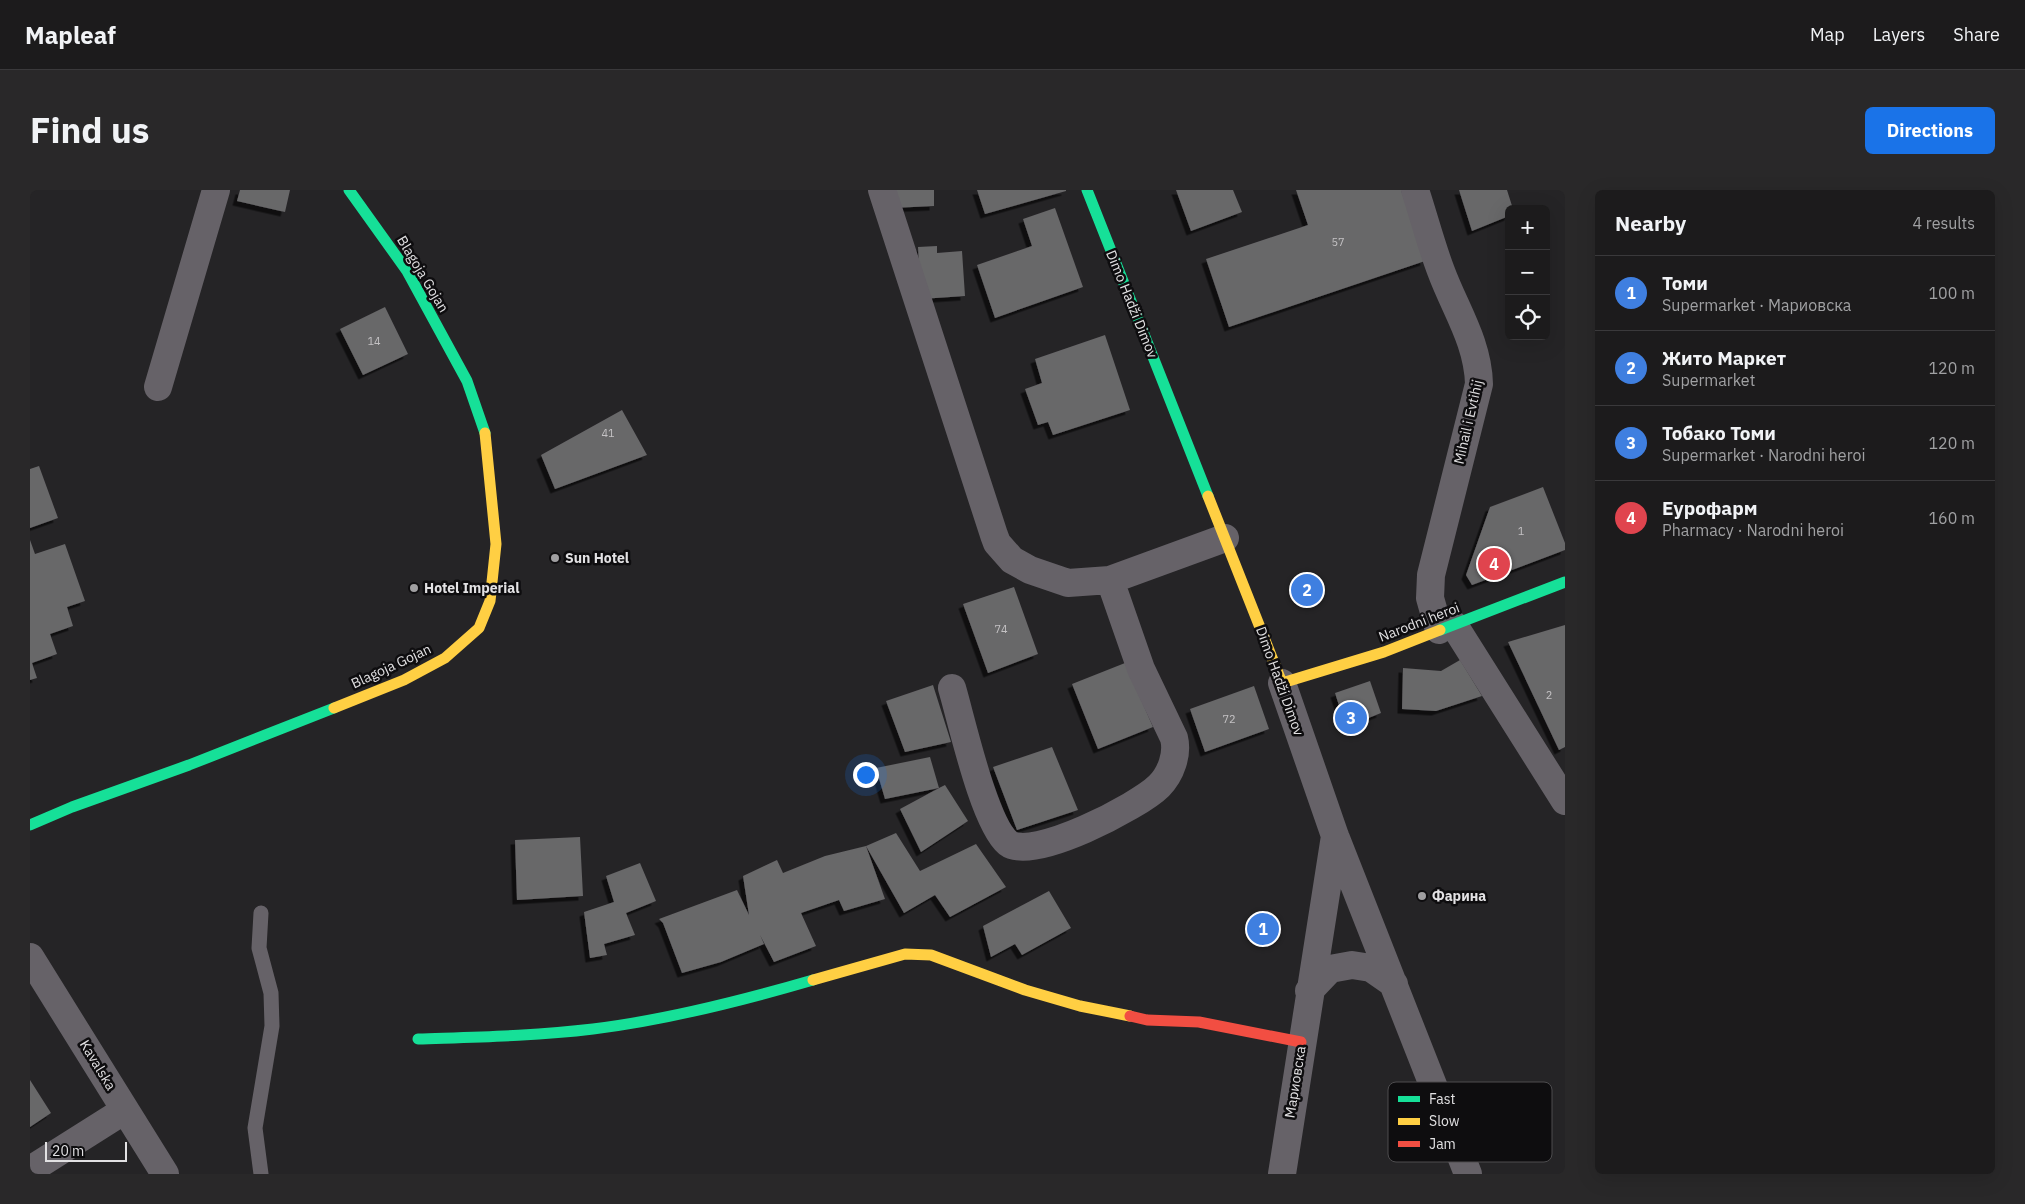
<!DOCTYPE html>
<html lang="en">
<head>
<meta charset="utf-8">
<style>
  body { margin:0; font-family:"IBM Plex Sans",sans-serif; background:#292829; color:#f1f3f6 }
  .controls { position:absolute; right:15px; top:15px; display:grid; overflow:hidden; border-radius:8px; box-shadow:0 5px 20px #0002 }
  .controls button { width:45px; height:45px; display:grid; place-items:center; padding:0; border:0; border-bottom:1px solid #3a393b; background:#1c1b1c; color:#f1f3f6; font:25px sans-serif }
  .scale { position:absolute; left:15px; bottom:12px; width:82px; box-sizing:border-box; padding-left:5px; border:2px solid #e2e1e3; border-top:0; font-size:14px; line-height:18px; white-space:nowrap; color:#e2e1e3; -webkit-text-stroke:4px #0e0d0f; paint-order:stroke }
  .you { position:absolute; left:835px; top:584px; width:18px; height:18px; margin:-12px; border:4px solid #fff; border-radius:50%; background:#1a73e8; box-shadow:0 0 0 8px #1a73e833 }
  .badge { display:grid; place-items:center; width:32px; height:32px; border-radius:50%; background:#1a73e8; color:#fff; font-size:16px; font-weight:700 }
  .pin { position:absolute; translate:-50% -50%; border:2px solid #fff; box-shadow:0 1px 5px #0006 }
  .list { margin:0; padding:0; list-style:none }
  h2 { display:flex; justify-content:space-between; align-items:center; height:65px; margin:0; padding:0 20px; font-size:21px }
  h2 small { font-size:16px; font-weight:400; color:#a0a1a3 }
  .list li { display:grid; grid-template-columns:32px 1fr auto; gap:15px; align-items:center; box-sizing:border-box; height:75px; padding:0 20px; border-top:1px solid #3a393b }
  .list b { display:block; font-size:19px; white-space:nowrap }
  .list p { margin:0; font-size:16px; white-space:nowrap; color:#a0a1a3 }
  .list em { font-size:16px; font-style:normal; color:#a0a1a3 }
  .icon { flex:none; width:28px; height:28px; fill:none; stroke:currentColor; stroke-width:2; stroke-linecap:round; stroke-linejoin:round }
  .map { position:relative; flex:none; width:1535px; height:984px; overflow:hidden; border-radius:8px }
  header { display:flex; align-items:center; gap:30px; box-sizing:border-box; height:70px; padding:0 25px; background:#1c1b1c; border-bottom:1px solid #3a393b }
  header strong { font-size:24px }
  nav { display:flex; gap:28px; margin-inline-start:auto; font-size:18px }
  .intro { display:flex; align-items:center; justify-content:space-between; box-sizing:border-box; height:120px; padding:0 30px }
  h1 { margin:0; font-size:35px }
  .button { padding:12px 22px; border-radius:8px; background:#1a73e8; color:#fff; font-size:18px; font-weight:700 }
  main { display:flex; gap:30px; padding:0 30px }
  aside { flex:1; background:#1c1b1c; border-radius:8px; box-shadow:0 5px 20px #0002 }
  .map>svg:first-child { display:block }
  .building { fill:#686769; filter:url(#shadow) }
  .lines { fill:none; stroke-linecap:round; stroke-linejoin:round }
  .lane { stroke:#666268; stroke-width:15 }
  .street { stroke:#666268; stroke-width:28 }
  .fast { stroke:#16e098; stroke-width:11 }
  .slow { stroke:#ffcf43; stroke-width:11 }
  .jam { stroke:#f24e42; stroke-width:11 }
  .poi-dot { fill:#a09fa1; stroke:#0e0d0f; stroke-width:2 }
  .labels { text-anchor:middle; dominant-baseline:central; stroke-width:5; stroke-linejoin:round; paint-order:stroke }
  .number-label { font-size:11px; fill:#c4c2c4 }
  .street-label { font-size:14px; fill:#e2e1e3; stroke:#0e0d0f }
  .poi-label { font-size:14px; font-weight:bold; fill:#e2e1e3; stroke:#0e0d0f; text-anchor:start }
  .key { fill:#0e0d0f; stroke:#4e4d4f; stroke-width:1 }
  .key-label { font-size:14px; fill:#e2e1e3 }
</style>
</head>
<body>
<header>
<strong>Mapleaf</strong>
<nav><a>Map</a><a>Layers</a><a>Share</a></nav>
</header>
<div class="intro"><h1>Find us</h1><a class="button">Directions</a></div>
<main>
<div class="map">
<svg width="1535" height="984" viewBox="0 0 1535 984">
  <defs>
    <filter id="shadow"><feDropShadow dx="-4.5" dy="4.5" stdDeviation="0" flood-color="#0009"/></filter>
  </defs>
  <rect width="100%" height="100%" fill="#252426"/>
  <path class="building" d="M210,0H260L255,22L207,11Z
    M861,0H904V16L862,18Z
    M947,0H1036V1L955,24Z
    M1146,0H1203L1212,22L1161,41Z
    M1266,0H1371L1395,71L1199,137L1176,69L1278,35Z
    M1429,0H1477L1483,19H1479V26L1442,41Z
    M1025,18L1053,97L965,128L947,75L1002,56L993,29Z
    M907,56V63L932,61L935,106L891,109L888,57Z
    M355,117L378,164L333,185L310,139Z
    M1075,145L1100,220L1023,245L1018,232L1008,235L995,199L1012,193L1005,169Z
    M592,220L617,265L525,299L511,265Z
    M9,276L28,328L0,338V279Z
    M1513,297L1535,353V360L1442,395L1436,385L1460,317Z
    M0,350L5,364L35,354L55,411L37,417L43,436L20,444L27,464L2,473L7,488L0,490Z
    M984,397L1008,464L958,483L933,414Z
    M1535,435V557L1529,560L1478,452Z
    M1430,470L1452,506L1406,521L1372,519L1373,478L1411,481Z
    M1095,473L1123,537L1068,559L1042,494Z
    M1340,491L1351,523L1316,537L1305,503Z
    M903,495L921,552L875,562L856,511Z
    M1224,496L1239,539L1175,562L1160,519Z
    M1022,557L1048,620L987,640L963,577Z
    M900,567L909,598L915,595L938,631L891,662L870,619L909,598L855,609L846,578Z
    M866,643L890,681L946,654L976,697L920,727L905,705L874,723L836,656Z
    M550,647L553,706L487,710L485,650Z
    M836,656L855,709L814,721L809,710L771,723L786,756L744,772L730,745L734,754L691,772L652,783L633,733L629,729L707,700L719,725L713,686L747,670L753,683L795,666Z
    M610,673L626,711L596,723L605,745L574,754L577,765L560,768L554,722L584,712L576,686Z
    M1019,701L1041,738L992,765L985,754L961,767L953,736Z
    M0,890L21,923L0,937Z"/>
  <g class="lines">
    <path class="lane" d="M231,984L225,938L242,836L241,803L229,758L231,723"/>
    <path class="street" d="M852,0L964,345L967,353L982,370L1000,380L1038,393L1080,390L1195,348
      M1385,0C1394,27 1401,55 1411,81C1425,119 1448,152 1449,194L1401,385L1400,408L1409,440
      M128,197L186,0
      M1424,435L1535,611
      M1252,493L1305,646L1438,984
      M922,498C932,532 954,633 978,653C1002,672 1109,616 1129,596C1141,584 1148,564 1144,548L1111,479L1080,390
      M0,767L135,984
      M1279,801L1300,779L1322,775L1341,778L1364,794
      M0,980L95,920
      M1252,984L1305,646"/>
    <path class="fast" d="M319,0L377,81L437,191L455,243
      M1057,0L1178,306
      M1410,440L1535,392
      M0,635L42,617L159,575L304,518
      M388,849C446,847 505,846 563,839C637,830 711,811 783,790"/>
    <path class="slow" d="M1178,306L1252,493L1354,462L1410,440
      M304,518L374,490L415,468L449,438L460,411L466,354L455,243
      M783,790L875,764L901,765L995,800L1050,816L1100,826"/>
    <path class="jam" d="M1100,826L1117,830L1169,832L1271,852"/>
  </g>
  <g class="poi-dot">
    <circle cx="525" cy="368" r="5"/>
    <circle cx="384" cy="398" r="5"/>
    <circle cx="1392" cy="706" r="5"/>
  </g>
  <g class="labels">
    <g class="number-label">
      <text x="1308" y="52">57</text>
      <text x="344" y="151">14</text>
      <text x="578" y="243">41</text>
      <text x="1491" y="341">1</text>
      <text x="971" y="439">74</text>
      <text x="1519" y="505">2</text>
      <text x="1199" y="529">72</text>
    </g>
    <g class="street-label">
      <text transform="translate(393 84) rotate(59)">Blagoja Gojan</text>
      <text transform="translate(1102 114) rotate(68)">Dimo Hadži Dimov</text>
      <text transform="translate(1438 232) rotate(-77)">Mihail i Evtihij</text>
      <text transform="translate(1389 432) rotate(-21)">Narodni heroi</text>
      <text transform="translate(361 476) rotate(-25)">Blagoja Gojan</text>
      <text transform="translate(1250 491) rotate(70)">Dimo Hadži Dimov</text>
      <text transform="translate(68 875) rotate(59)">Kavalska</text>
      <text transform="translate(1265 892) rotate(-81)">Мариовска</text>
    </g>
    <g class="poi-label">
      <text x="535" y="368">Sun Hotel</text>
      <text x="394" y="398">Hotel Imperial</text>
      <text x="1402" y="706">Фарина</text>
    </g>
  </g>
  <rect x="1358" y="892" width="164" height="80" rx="8" class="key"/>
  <rect x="1368" y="906" width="22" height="6" fill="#16e098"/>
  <rect x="1368" y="928" width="22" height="7" fill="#ffcf43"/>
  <rect x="1368" y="951" width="22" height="6" fill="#f24e42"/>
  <g class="key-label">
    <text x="1399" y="914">Fast</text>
    <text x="1399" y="936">Slow</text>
    <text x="1399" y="959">Jam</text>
  </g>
</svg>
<div class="controls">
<button>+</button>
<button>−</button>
<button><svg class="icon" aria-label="locate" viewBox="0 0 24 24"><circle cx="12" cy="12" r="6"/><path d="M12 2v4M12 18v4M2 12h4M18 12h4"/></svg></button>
</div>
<div class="scale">20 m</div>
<div class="you"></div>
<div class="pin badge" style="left:1233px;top:739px;background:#3f7fe0">1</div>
<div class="pin badge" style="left:1277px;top:400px;background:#3f7fe0">2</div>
<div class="pin badge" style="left:1321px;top:528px;background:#3f7fe0">3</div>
<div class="pin badge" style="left:1464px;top:374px;background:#e0444e">4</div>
</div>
<aside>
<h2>Nearby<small>4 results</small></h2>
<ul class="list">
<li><span class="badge" style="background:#3f7fe0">1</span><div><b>Томи</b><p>Supermarket · Мариовска</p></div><em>100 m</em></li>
<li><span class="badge" style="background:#3f7fe0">2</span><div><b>Жито Маркет</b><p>Supermarket</p></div><em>120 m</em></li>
<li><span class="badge" style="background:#3f7fe0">3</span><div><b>Тобако Томи</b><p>Supermarket · Narodni heroi</p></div><em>120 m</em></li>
<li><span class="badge" style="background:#e0444e">4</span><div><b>Еурофарм</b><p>Pharmacy · Narodni heroi</p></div><em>160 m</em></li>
</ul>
</aside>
</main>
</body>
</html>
